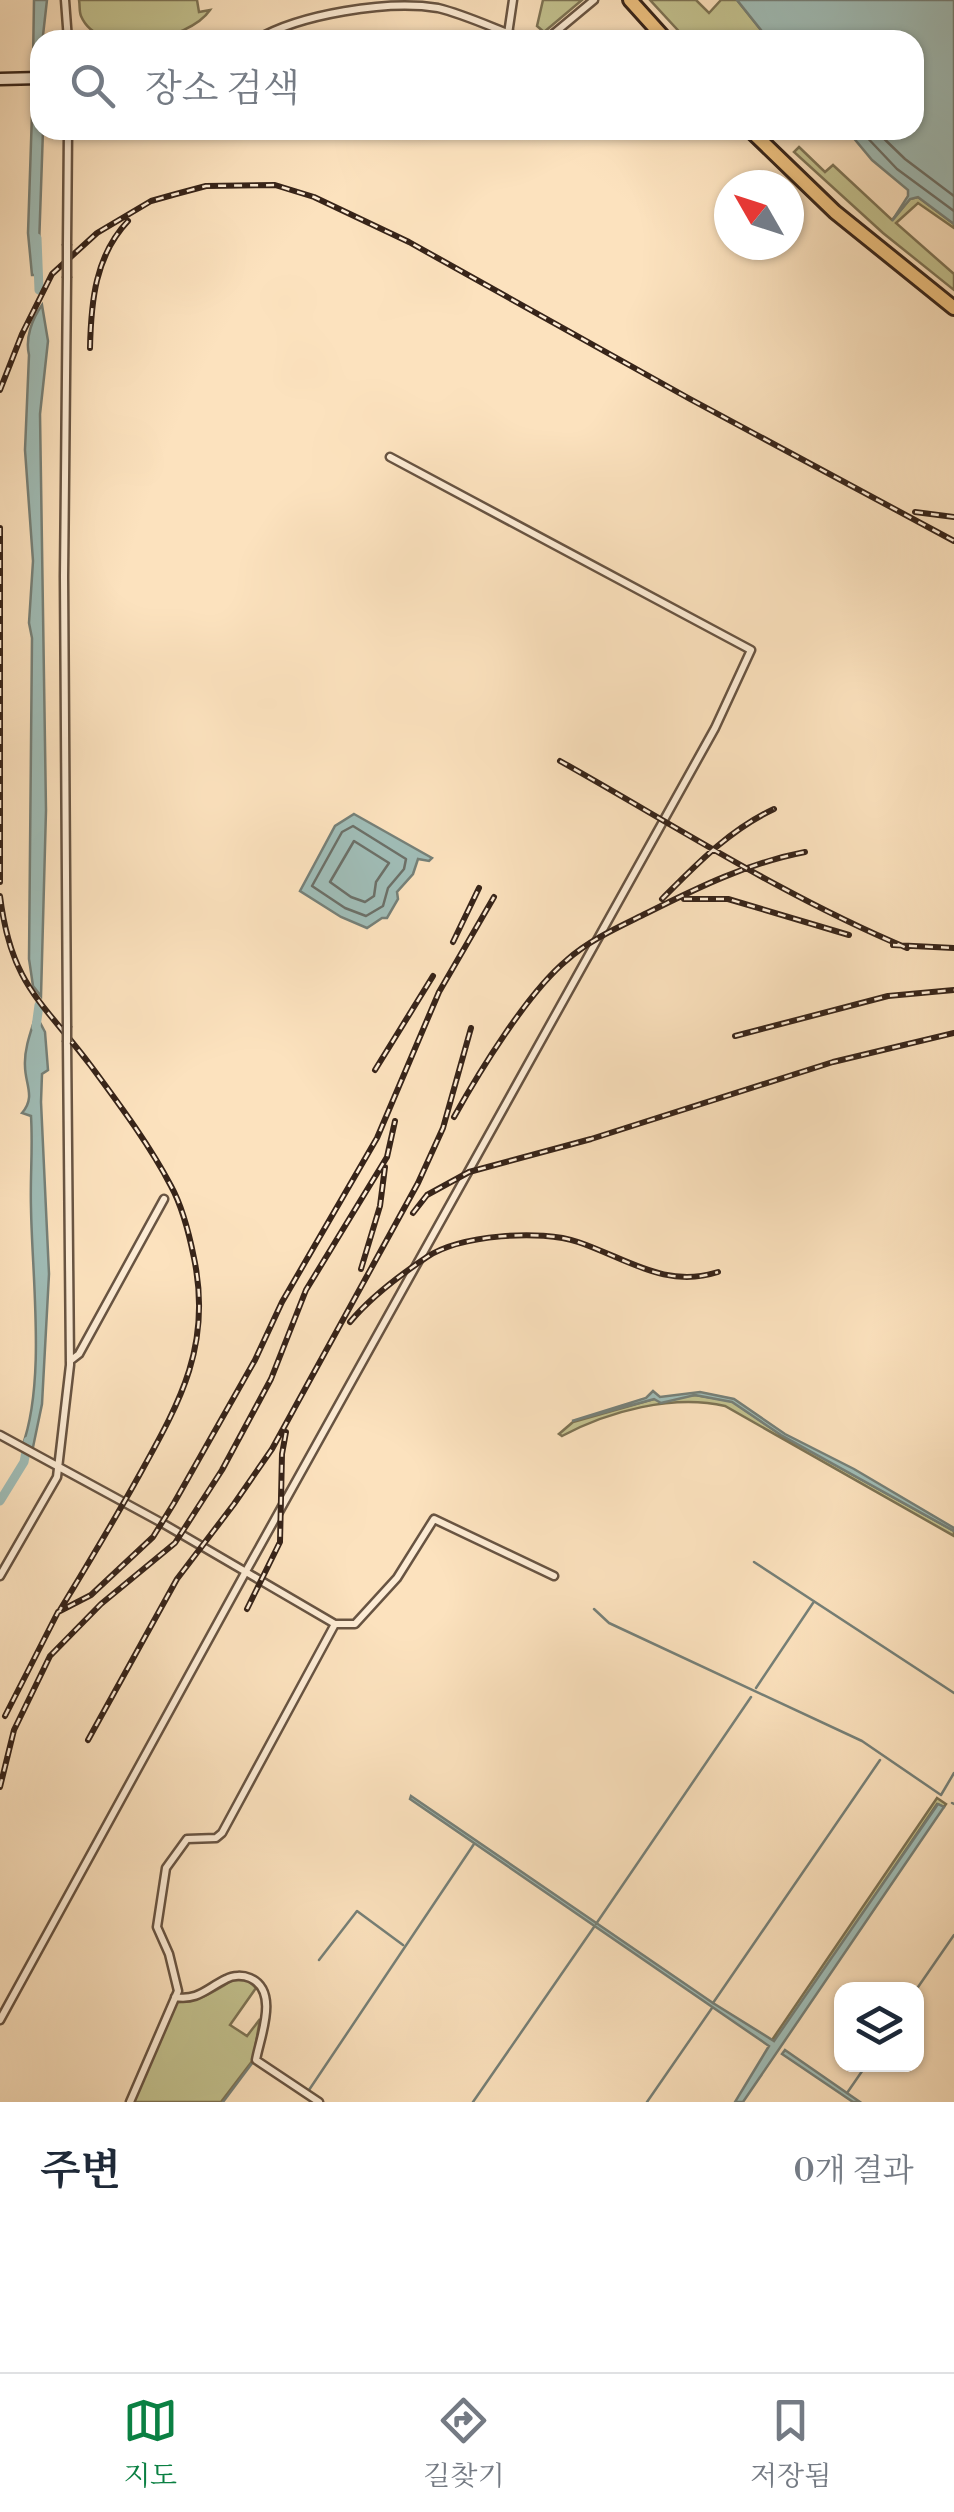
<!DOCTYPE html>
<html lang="ko">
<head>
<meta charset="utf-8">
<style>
  body { margin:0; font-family:"Libre Bodoni","Noto Serif KR",serif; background:#f2f2f3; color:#1f2937 }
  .controls { position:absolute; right:30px; bottom:30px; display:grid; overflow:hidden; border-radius:20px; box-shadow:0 2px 8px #0004 }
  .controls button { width:90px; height:90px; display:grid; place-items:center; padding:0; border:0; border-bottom:2px solid #e0e1e3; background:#fff; color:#1f2937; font:50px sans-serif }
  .compass { position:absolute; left:714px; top:170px; width:90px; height:90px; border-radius:50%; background:#fff; box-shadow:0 2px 8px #0004; rotate:309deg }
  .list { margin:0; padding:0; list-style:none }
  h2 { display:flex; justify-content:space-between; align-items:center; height:130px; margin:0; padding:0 40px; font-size:42px }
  h2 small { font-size:32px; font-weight:400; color:#747a83 }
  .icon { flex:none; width:55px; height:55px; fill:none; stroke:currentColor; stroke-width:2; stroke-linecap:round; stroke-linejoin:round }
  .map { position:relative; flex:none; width:954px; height:2102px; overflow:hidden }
  .search { position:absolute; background:#fff; box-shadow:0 2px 8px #0004; left:30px; right:30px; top:30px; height:110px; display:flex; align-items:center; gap:25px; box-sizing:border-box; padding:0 35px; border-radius:30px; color:#747a83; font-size:38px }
  .sheet { height:270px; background:#fff }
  nav { display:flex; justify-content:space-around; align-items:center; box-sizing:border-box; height:140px; border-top:2px solid #e0e1e3; background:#fff; font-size:28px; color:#747a83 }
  nav a { display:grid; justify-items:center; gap:5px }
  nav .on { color:#0b8043 }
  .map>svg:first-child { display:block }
  .green { fill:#c3c28f; stroke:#7d7354; stroke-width:2.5 }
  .water { fill:#a0bdb7; stroke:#768078; stroke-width:2.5 }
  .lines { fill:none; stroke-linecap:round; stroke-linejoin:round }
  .shore { stroke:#6c7068; stroke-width:2.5 }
  .stream { stroke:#768078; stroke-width:2.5 }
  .canal { stroke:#a0bdb7; stroke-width:9 }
  .street-casing { stroke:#685442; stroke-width:11 }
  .secondary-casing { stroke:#372419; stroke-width:15 }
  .highway-casing { stroke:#372419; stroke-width:18 }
  .street { stroke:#fdecd5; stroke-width:6 }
  .secondary { stroke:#fdecd5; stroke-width:10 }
  .highway { stroke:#eec17f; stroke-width:12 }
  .rail-casing { stroke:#372419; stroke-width:6 }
  .rail { stroke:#fdecd5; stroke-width:2.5; stroke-dasharray:8; stroke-linecap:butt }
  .street-bridge-casing { stroke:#685442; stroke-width:11; stroke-linecap:butt }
  .street-bridge { stroke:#fdecd5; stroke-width:6 }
</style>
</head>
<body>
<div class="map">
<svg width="954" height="2102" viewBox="0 0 954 2102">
  <rect width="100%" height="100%" fill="#fce2be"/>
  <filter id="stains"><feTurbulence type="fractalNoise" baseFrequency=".002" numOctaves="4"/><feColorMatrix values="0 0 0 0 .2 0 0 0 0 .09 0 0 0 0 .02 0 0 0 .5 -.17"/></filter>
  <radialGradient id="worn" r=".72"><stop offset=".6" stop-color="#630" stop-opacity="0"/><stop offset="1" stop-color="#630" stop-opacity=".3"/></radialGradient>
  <path class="green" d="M79,0H197L199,12L210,10C189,41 99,59 81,16C79,11 80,5 79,0Z
    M543,0H582L544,32L537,26Z
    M650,0H696L709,13L721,0H737L769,40H687Z
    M799,147L825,172L833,165L892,220L910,199L918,197L954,224V228L918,203L896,223L954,274V290L883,233L794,152Z
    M695,1395L732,1401L781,1435L954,1531V1536L725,1406C673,1394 609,1411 562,1436L559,1434L573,1422L654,1399Z
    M937,1798L946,1804L944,1807L937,1804L781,2034L772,2040Z
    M233,1980H248L256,1988L230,2025L247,2036L260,2019L253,2060L221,2102H132L175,2002C200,2002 212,1992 233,1980Z"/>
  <path class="water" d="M34,0H47L40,62H33Z
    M737,0H954V224L918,197L910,199L892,221L908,196V190L872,160L847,130H914V40H769Z
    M33,83H40V130H43L38,275H32L28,233Z
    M42,305L48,341L40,414L46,810L41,996L33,986L29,959L32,638L29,623L33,561L25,450L29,355C25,338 32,319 42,305Z
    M354,814L432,858L429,861L418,859L413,874L397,892L398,899L387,918H382L367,928L341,917L300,891L335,826Z
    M36,1015L45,1032L48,1070L42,1074L41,1102L49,1274L42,1404L32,1452L22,1447C46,1382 32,1278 31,1208C30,1176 33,1149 31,1116L22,1113C36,1097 25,1084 25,1066C24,1049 31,1031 36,1015Z
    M653,1391L660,1397L700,1392L734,1399L785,1434L854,1469L954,1528V1531L781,1435L732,1402L695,1395L661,1403L654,1399L572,1421L646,1398Z
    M411,1796L713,2003L774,2041L938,1804L944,1807L743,2102H735L769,2046L410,1799Z
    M785,2050L860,2102H853L782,2054Z"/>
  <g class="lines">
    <path class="shore" d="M860,130L897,169L954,211
      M875,130L905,159L954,196
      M353,826L406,859L404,869L388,888L383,906L366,916L345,908L312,886L342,832Z
      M354,841L389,863L376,882L374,896L365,902L351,897L330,882Z"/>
    <path class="stream" d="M754,1562L954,1693
      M594,1609L609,1623L862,1741L941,1795L954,1773
      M756,1688L813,1603
      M952,1803L954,1804
      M596,1924L751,1697
      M319,1960L357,1911L403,1945
      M916,1990L954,1935
      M713,2003L880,1760
      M309,2090L474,1844
      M847,2093L867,2064
      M223,2102L253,2062
      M473,2102L594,1927
      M647,2102L712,2008"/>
    <path class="canal" d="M40,82V63
      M37,238L39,290
      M36,1027L39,1005
      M0,1501L24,1462L28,1441"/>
    <g class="street-casing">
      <path id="street" d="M65,0L68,40
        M508,34L513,0
        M256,40C300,14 387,0 438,8C467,15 497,30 526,40
        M546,40L594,0
        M67,244L68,130
        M67,278L64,577L67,1026
        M70,1361L79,1354L164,1199
        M0,1435L162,1523L335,1624H355L397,1578L434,1519L554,1576
        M0,1576L57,1477L70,1365L67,1042
        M175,1997C198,2001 207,1988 226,1979C233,1975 243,1975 250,1978C280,1991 260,2037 256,2060L319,2102
        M0,2020L245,1573L715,728L751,650L390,457
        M130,2102L178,1991L169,1954L157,1927L166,1868L187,1839L216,1838L222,1833L335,1624"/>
    </g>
    <g class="secondary-casing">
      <path id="secondary" d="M0,79L40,78"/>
    </g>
    <g class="highway-casing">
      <path id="highway" d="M630,0L666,40
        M750,130L835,212L954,308"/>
    </g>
    <use href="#street" class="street"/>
    <use href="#secondary" class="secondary"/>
    <use href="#highway" class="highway"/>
    <g class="rail-casing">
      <path id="rail" d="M90,348C91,302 95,256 128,221
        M0,390L22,334L52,274L97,233L151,201L176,194L206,186L275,185L314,197L409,242L690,399L954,541
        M915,512L954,517
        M0,528V882
        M560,761C674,825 785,897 907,948
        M0,896C11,985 42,1001 91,1066C119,1104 149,1144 171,1186C183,1208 189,1233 194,1258C212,1344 181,1400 141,1472C115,1519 88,1564 60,1610
        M662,899C696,865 729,830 774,809
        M684,899H728L849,935
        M453,942L479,888
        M893,945L954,948
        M735,1036L888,996L954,990
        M375,1070L433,976
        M454,1117C479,1072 528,992 567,960C589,940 621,926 647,913C699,887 748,863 805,852
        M413,1213L427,1195L469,1172L591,1139L833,1062L954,1033
        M361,1269L380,1206L385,1167
        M350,1322C370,1298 400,1275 427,1257C460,1235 541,1229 578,1242C626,1258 665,1289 718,1272
        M247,1609L280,1542L282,1454L286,1432
        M5,1716L58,1612L91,1595L153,1537L174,1503L255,1360L282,1302L377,1138L439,992L494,897
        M88,1740L177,1579L234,1504L272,1449L418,1183L443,1128L471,1028
        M0,1787L14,1730L50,1656L101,1604L175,1543L222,1470L271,1379L306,1290L387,1157L395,1121"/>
    </g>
    <use href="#rail" class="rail"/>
    <g class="street-bridge-casing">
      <path id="street-bridge" d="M67,278V244
        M67,1026V1042"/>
    </g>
    <use href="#street-bridge" class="street-bridge"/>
  </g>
  <rect width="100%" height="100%" filter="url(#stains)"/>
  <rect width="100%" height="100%" fill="url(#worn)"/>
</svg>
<div class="controls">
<button><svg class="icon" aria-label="layers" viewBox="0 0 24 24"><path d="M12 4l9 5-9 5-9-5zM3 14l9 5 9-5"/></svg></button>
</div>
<svg class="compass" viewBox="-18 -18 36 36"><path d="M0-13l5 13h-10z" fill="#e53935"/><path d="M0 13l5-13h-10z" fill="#747a83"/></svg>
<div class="search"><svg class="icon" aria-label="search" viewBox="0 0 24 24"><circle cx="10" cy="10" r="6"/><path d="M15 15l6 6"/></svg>장소 검색</div>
</div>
<section class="sheet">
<h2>주변<small>0개 결과</small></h2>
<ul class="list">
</ul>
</section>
<nav>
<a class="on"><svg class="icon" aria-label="map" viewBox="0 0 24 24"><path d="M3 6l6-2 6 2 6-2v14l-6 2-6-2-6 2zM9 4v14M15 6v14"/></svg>지도</a>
<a><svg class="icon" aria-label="directions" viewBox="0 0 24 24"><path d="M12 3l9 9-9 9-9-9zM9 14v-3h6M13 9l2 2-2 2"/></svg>길찾기</a>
<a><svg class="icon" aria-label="saved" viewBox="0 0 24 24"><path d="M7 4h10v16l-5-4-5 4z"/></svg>저장됨</a>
</nav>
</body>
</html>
